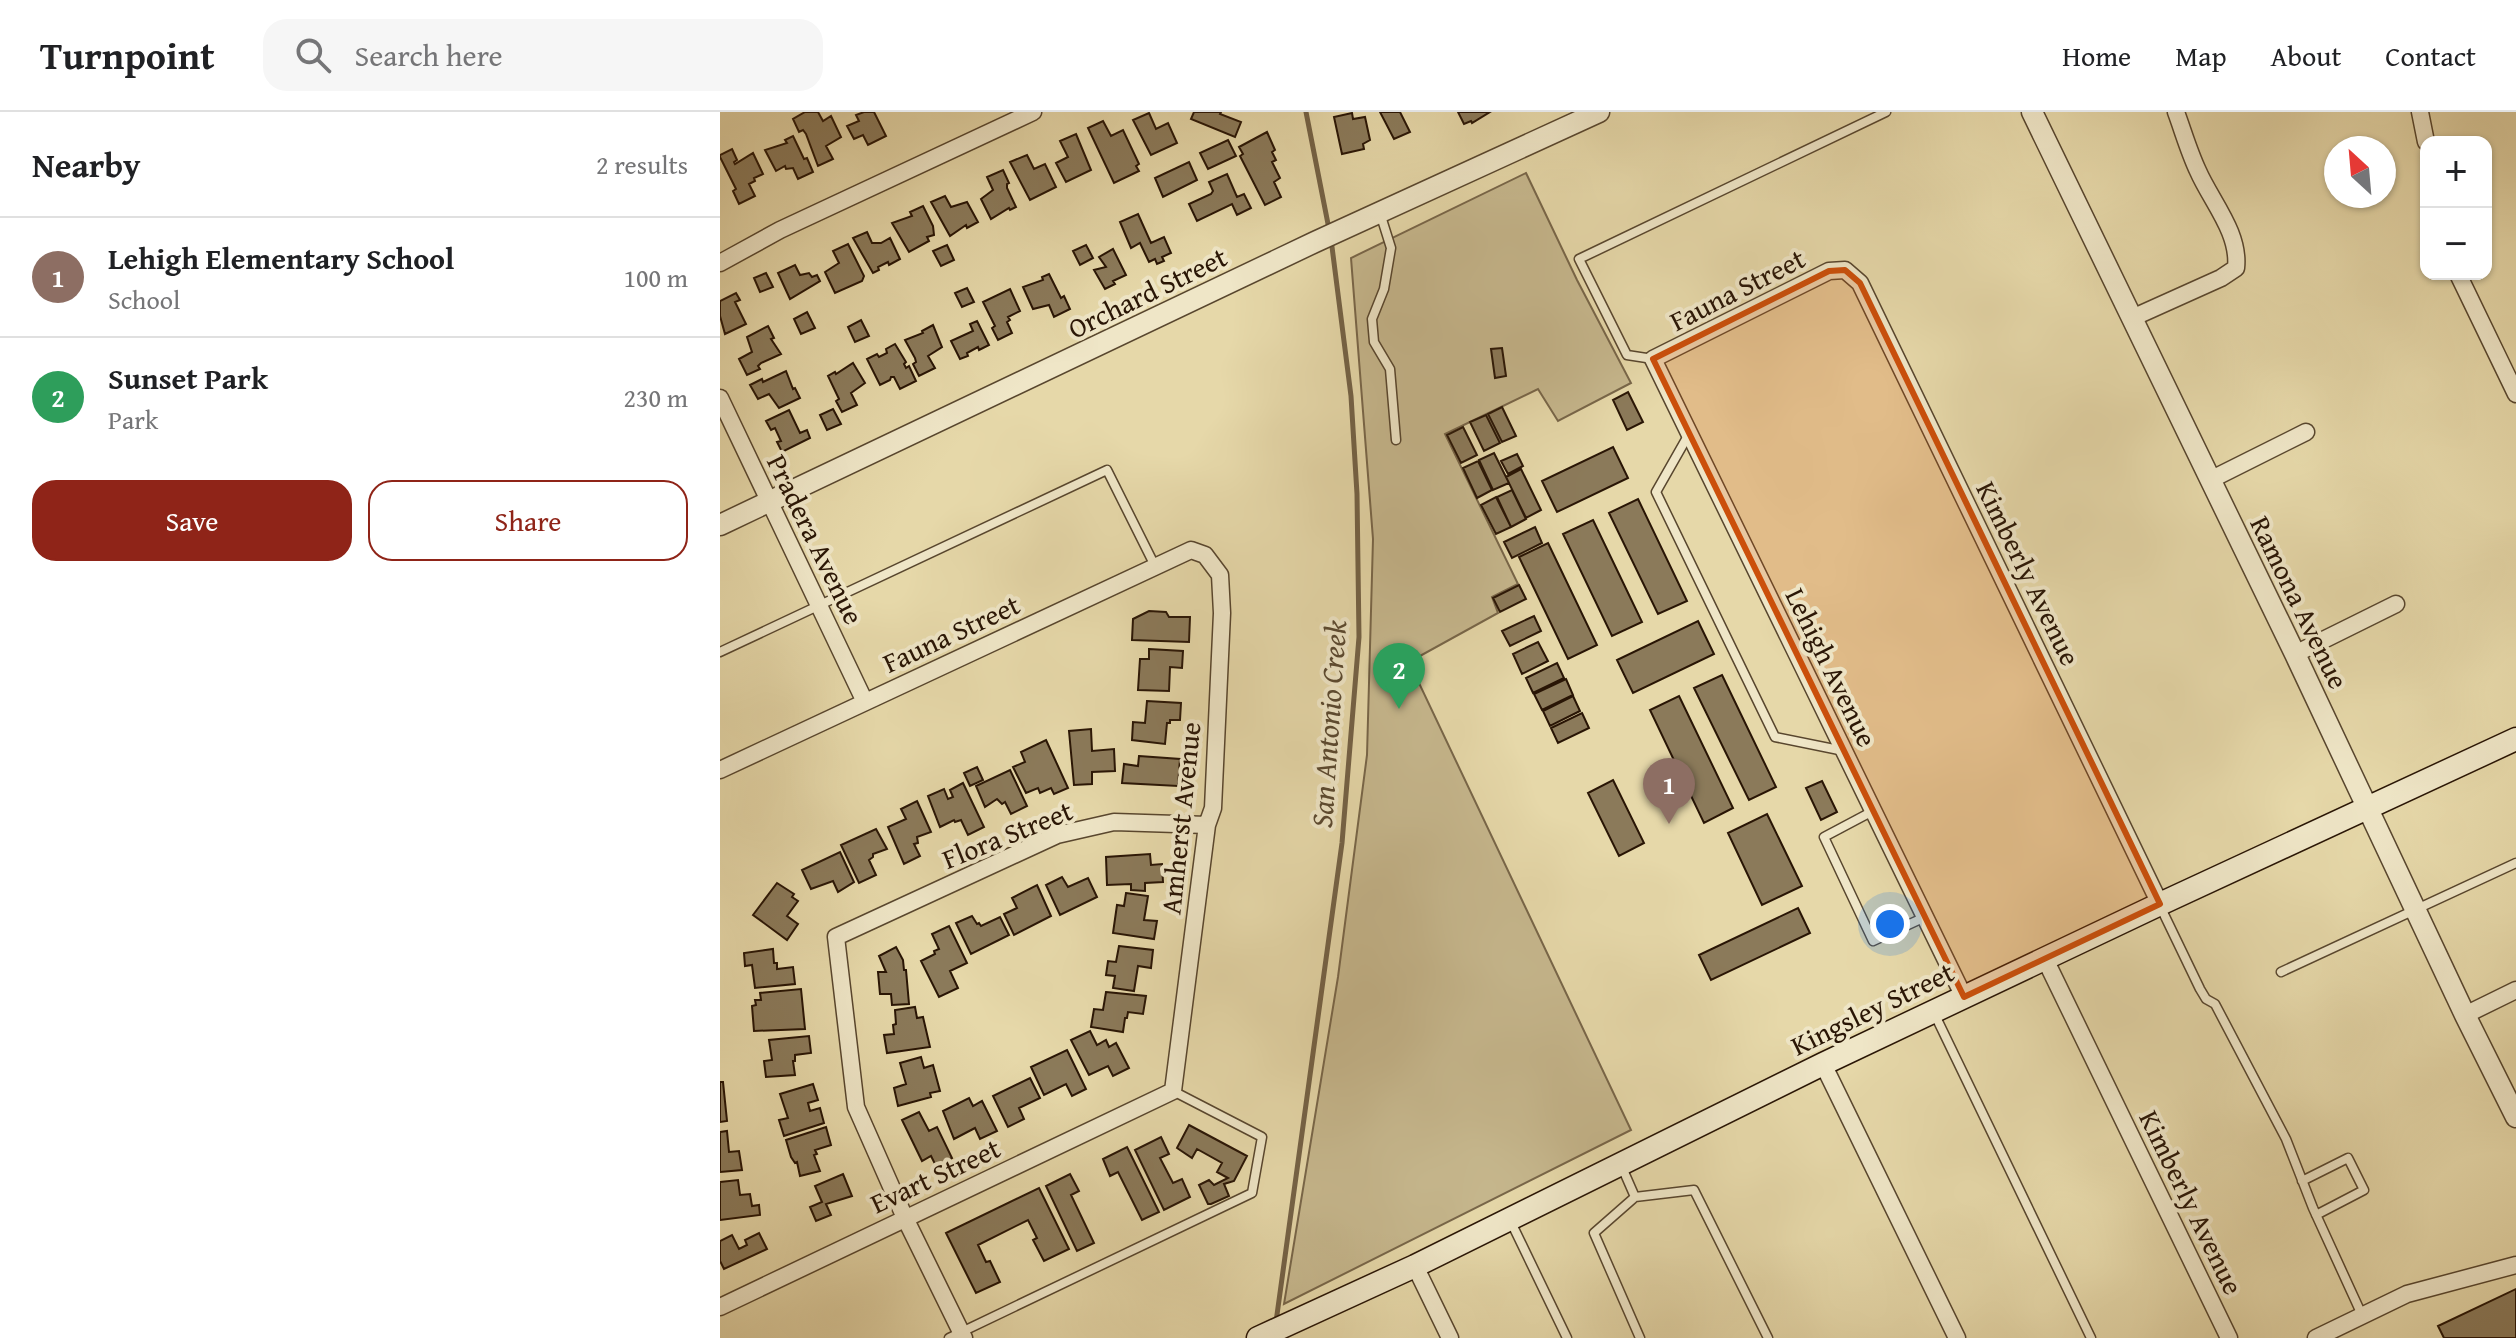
<!DOCTYPE html>
<html lang="en">
<head>
<meta charset="utf-8">
<style>
  body { margin:0; font-family:"Gentium Book Plus",serif; background:#f6f6f6; color:#202124 }
  .controls { position:absolute; right:24px; top:24px; display:grid; overflow:hidden; border-radius:16px; box-shadow:0 2px 6px #0004 }
  .controls button { width:72px; height:72px; display:grid; place-items:center; padding:0; border:0; border-bottom:2px solid #e0e0e0; background:#fff; color:#202124; font:40px sans-serif }
  .compass { position:absolute; left:1604px; top:24px; width:72px; height:72px; border-radius:50%; background:#fff; box-shadow:0 2px 6px #0004; rotate:334deg }
  .you { position:absolute; left:1170px; top:812px; width:28px; height:28px; margin:-20px; border:6px solid #fff; border-radius:50%; background:#1a73e8; box-shadow:0 0 0 12px #1a73e833 }
  .badge { display:grid; place-items:center; width:52px; height:52px; border-radius:50%; background:#8f2418; color:#fff; font-size:26px; font-weight:700 }
  .pin { position:absolute; translate:-50% -66px; filter:drop-shadow(0 2px 4px #0008) }
  .pin::after { content:''; position:absolute; top:42px; width:28px; height:24px; background:inherit; clip-path:polygon(0 0,100% 0,50% 100%) }
  .list { margin:0; padding:0; list-style:none }
  h2 { display:flex; justify-content:space-between; align-items:center; height:104px; margin:0; padding:0 32px; font-size:34px }
  h2 small { font-size:26px; font-weight:400; color:#757577 }
  .list li { display:grid; grid-template-columns:52px 1fr auto; gap:24px; align-items:center; box-sizing:border-box; height:120px; padding:0 32px; border-top:2px solid #e0e0e0 }
  .list b { display:block; font-size:30px; white-space:nowrap }
  .list p { margin:0; font-size:26px; white-space:nowrap; color:#757577 }
  .list em { font-size:26px; font-style:normal; color:#757577 }
  .actions { display:flex; gap:16px; padding:24px 32px }
  .actions a { flex:1; padding:18px 0; border:2px solid #8f2418; border-radius:24px; text-align:center; font-size:28px; color:#8f2418 }
  .actions .main { background:#8f2418; color:#fff }
  .icon { flex:none; width:44px; height:44px; fill:none; stroke:currentColor; stroke-width:2; stroke-linecap:round; stroke-linejoin:round }
  .map { position:relative; flex:none; width:1796px; height:1226px; overflow:hidden }
  header { display:flex; align-items:center; gap:48px; box-sizing:border-box; height:112px; padding:0 40px; background:#fff; border-bottom:2px solid #e0e0e0 }
  header strong { font-size:38px }
  nav { display:flex; gap:44px; margin-inline-start:auto; font-size:28px }
  .search { width:560px; height:72px; background:#f6f6f6; display:flex; align-items:center; gap:20px; box-sizing:border-box; padding:0 28px; border-radius:24px; color:#757577; font-size:30px }
  main { display:flex }
  aside { flex:1; background:#fff }
  .map>svg:first-child { display:block }
  .green { fill:#c6b78d; stroke:#786649; stroke-width:2 }
  .lines { fill:none; stroke-linecap:round; stroke-linejoin:round }
  .stream { stroke:#746246; stroke-width:5 }
  .building { fill:#8b7a5a; stroke:#291505; stroke-width:2 }
  .service-casing { stroke:#58462e; stroke-width:11 }
  .minor-casing { stroke:#58462e; stroke-width:19 }
  .tertiary-casing { stroke:#58462e; stroke-width:23 }
  .secondary-casing { stroke:#291505; stroke-width:25 }
  .service { stroke:#efe6c7; stroke-width:8 }
  .minor { stroke:#efe6c7; stroke-width:16 }
  .tertiary { stroke:#efe6c7; stroke-width:20 }
  .secondary { stroke:#efe6c7; stroke-width:22 }
  .marked { fill:#cb4f0b; fill-opacity:0.2; stroke:#cb4f0b; stroke-width:6; stroke-linejoin:round }
  .labels { text-anchor:middle; dominant-baseline:central; stroke-width:8; stroke-linejoin:round; paint-order:stroke }
  .street-label { font-size:28px; fill:#291505; stroke:#efe6c7 }
  .water-label { font-size:30px; font-style:italic; fill:#5b4930; stroke:#efe6c7 }
</style>
</head>
<body>
<header>
<strong>Turnpoint</strong>
<div class="search"><svg class="icon" aria-label="search" viewBox="0 0 24 24"><circle cx="10" cy="10" r="6"/><path d="M15 15l6 6"/></svg>Search here</div>
<nav><a>Home</a><a>Map</a><a>About</a><a>Contact</a></nav>
</header>
<main>
<aside>
<h2>Nearby<small>2 results</small></h2>
<ul class="list">
<li><span class="badge" style="background:#8d6e63">1</span><div><b>Lehigh Elementary School</b><p>School</p></div><em>100 m</em></li>
<li><span class="badge" style="background:#2e9e5b">2</span><div><b>Sunset Park</b><p>Park</p></div><em>230 m</em></li>
</ul>
<div class="actions"><a class="main">Save</a><a>Share</a></div>
</aside>
<div class="map">
<svg width="1796" height="1226" viewBox="0 0 1796 1226">
  <rect width="100%" height="100%" fill="#e6d8a9"/>
  <filter id="stains"><feTurbulence type="fractalNoise" baseFrequency=".0025" numOctaves="4"/><feColorMatrix values="0 0 0 0 .2 0 0 0 0 .09 0 0 0 0 .02 0 0 0 .5 -.17"/></filter>
  <radialGradient id="worn" r=".72"><stop offset=".6" stop-color="#630" stop-opacity="0"/><stop offset="1" stop-color="#630" stop-opacity=".3"/></radialGradient>
  <path class="green" d="M806,61L857,168L911,271L838,309L818,277L725,322L798,472L772,485L778,501L689,550L911,1018L564,1192L618,865L647,643L653,427L631,146Z"/>
  <g class="lines">
    <path class="stream" d="M586,0L609,117
      M556,1210L622,731L639,525L637,382L631,284L611,127"/>
  </g>
  <path class="building" d="M85,0H98L103,9L111,4L121,25L106,34L113,47L98,54L86,22L83,18L79,20L73,7Z
    M144,0H154L166,24L148,33L143,23L134,27L127,14L139,9L136,3Z
    M474,0H501L500,2L521,10L515,25L471,7Z
    M660,0H680L690,20L674,27Z
    M738,0H770L752,11L751,9L744,12Z
    M429,1L436,17L448,11L457,31L431,43L413,8Z
    M632,1L633,7L645,5L650,28L643,32L644,37L622,42L614,5Z
    M383,9L391,24L403,18L419,52L416,54L419,59L394,71L368,16Z
    M547,20L555,38L552,40L556,48L552,50L560,66L554,70L561,85L545,93L520,44L523,42L519,35Z
    M356,22L371,58L346,70L336,51L348,45L340,29Z
    M73,24L84,47L87,46L93,60L78,67L73,56L66,57L65,54L56,59L45,38L67,31L65,28Z
    M508,28L516,44L488,57L480,41Z
    M12,37L17,48L14,50L15,52L33,41L43,62L34,66L35,69L29,72L35,84L19,92L13,79L16,77L0,45V43Z
    M307,43L314,57L325,52L336,75L310,88L290,50Z
    M469,50L477,68L443,85L435,66Z
    M283,58L289,71L287,72V76L296,95L290,98L289,96L271,107L261,87L273,78L267,65Z
    M507,62L517,85L524,82L531,96L517,103L512,92L477,109L469,92L491,82L493,79L489,70Z
    M225,84L231,95L247,90L258,110L247,116L246,113L230,124L211,90Z
    M203,94L213,114L214,123L207,125L209,129L189,140L172,111L192,104L190,100Z
    M418,102L431,131L444,125L451,141L442,145L444,149L437,152L435,147L429,150L420,131L411,136L400,110Z
    M147,120L152,131H161L170,126L180,147L169,153L168,150L158,155L159,158L153,161L133,126Z
    M128,132L144,164L142,169L115,181L105,160L119,151L113,139Z
    M227,133L234,148L221,154L213,139Z
    M366,133L373,146L360,153L353,139Z
    M393,137L406,163L393,169L395,172L385,177L374,158L386,155L379,145Z
    M75,153L80,163L89,161L92,165L97,163L100,169L70,187L58,161Z
    M46,161L53,175L40,180L34,166Z
    M329,162L341,186L344,184L350,197L334,205L329,193L313,197L303,175L323,168L322,165Z
    M247,176L254,190L242,195L235,181Z
    M290,177L300,199L288,205L290,208L287,210L292,221L278,228L272,216L275,214L263,190Z
    M16,181L20,188L15,190L26,212L5,222L0,204V189Z
    M87,200L95,216L81,222L74,207Z
    M141,208L149,224L135,230L128,215Z
    M257,209L269,233L259,238L258,235L247,241L248,244L240,247L231,229L253,219L250,212Z
    M213,213L222,235L208,244L215,256L199,264L193,252L196,250L195,246L185,228L203,221L202,219Z
    M48,214L54,226L51,227L61,242L41,251L38,254L40,257L27,263L19,247L32,240L27,225Z
    M175,232L186,250L184,252L186,256L189,254L196,269L180,277L174,265H171L170,268L160,273L147,247L157,242L159,245L167,241L166,237Z
    M782,236L786,264L775,266L771,237Z
    M133,251L145,271L131,281L137,293L122,300L116,289L119,287L108,264L115,260L116,262Z
    M66,259L73,277L75,276L80,286L59,296L49,282L38,287L30,273L42,267L43,270Z
    M908,280L923,310L907,318L893,288Z
    M782,295L796,324L782,330L768,302Z
    M113,297L121,312L107,318L100,303Z
    M69,298L80,321L87,318L90,326L62,340L57,330L61,329L55,316L51,318L46,309Z
    M766,303L780,331L764,339L750,310Z
    M743,315L757,343L741,351L727,323Z
    M893,335L908,366L837,400L822,369Z
    M774,341L789,371L773,378L759,348Z
    M797,342L803,354L788,362L781,349Z
    M758,349L772,378L757,386L743,356Z
    M801,357L821,398L806,406L786,365Z
    M792,378L806,407L791,415L777,385Z
    M776,385L791,415L776,422L761,393Z
    M918,387L967,489L938,502L889,401Z
    M873,408L922,510L892,524L843,422Z
    M815,415L822,431L792,446L784,430Z
    M828,431L877,533L848,547L799,445Z
    M799,473L806,487L780,500L773,486Z
    M429,499L446,500L449,505H470L469,530L412,528L413,507Z
    M814,504L821,519L790,534L782,519Z
    M978,509L994,542L913,581L897,548Z
    M818,530L828,549L802,562L793,542Z
    M429,537L463,539L462,556L450,555L449,579L418,578L420,547H429Z
    M837,551L844,566L813,581L806,566Z
    M1002,563L1056,675L1029,688L974,576Z
    M846,567L853,583L822,598L814,582Z
    M853,584L860,599L830,614L823,599Z
    M959,584L1013,696L984,711L930,598Z
    M427,589L461,591L460,608H450V611H447L445,632L412,628L413,610L425,611Z
    M862,601L869,616L838,631L831,616Z
    M371,617L372,639L394,637L395,659L372,660V672L354,673L349,619Z
    M326,628L348,676L334,682L331,676L320,681L318,676L306,681L293,655L305,650L301,640Z
    M419,644L460,647L458,674L402,671L404,652L418,654Z
    M257,655L263,668L250,674L244,661Z
    M290,658L307,694L291,702L285,690L282,692L277,687L265,695L256,674Z
    M893,668L924,731L899,744L868,681Z
    M1102,669L1117,700L1101,708L1086,676Z
    M243,671L264,715L248,723L241,708L235,710L234,708L220,715L208,684L224,677L228,687L233,685L230,678Z
    M197,689L211,720L197,725L198,731L194,732L200,744L184,752L168,715L186,707L181,697Z
    M1047,702L1082,774L1042,793L1008,721Z
    M156,717L167,737L153,742V745L149,748L156,763L139,771L121,733Z
    M120,740L134,770L118,780L113,769L91,777L82,758Z
    M430,742L431,753L442,752L443,770L425,771V779L411,778V772L387,773L386,745Z
    M342,765L348,775L368,766L377,785L340,803L326,773Z
    M57,771L74,782L72,785L78,789L67,804L78,812L67,828L33,803Z
    M317,773L331,804L294,823L284,802L297,796L292,786Z
    M406,781L428,784L424,808L437,809L434,827L393,821L397,793L404,794Z
    M1078,796L1090,821L991,868L979,843Z
    M252,804L257,812L259,811L261,814L280,805L289,823L251,842L236,811Z
    M229,814L247,851L230,859L238,876L219,885L201,849L215,842L214,839L219,837L212,822Z
    M399,834L433,838L431,856L418,854L414,879L393,876L395,864L386,863L388,849L396,850Z
    M176,835L183,848L184,858H186L189,892L172,893L171,882H160L158,860H166L159,844Z
    M53,837L54,851H57V857L73,855L75,872L35,876L32,853L25,854L24,841Z
    M81,877L85,917L34,919L32,894L36,893L35,888H41L40,881Z
    M386,880L426,884L423,902L408,900L407,906H405L403,920L371,915L374,897L383,898Z
    M195,895L197,906L203,905L210,935L167,941L164,923L174,922L173,913L176,912L175,898Z
    M370,919L377,933L386,928L389,935L396,931L409,956L393,964L388,954L369,963L351,928Z
    M89,924L91,941L75,943V949H73L75,963L46,965L44,949L52,948L49,928Z
    M347,938L366,977L352,984L346,972L324,983L311,955Z
    M201,945L204,956L213,953L220,979L210,981L211,985L178,994L174,976L186,972L180,951Z
    M310,966L320,986L299,996L304,1007L288,1015L273,984Z
    M0,970H3L7,1009L0,1010Z
    M93,972L98,988L88,991L90,999L100,996L104,1011L64,1024L59,1008L68,1006L60,982Z
    M249,986L253,994L262,989L277,1019L260,1027L255,1016L234,1027L223,999Z
    M199,1000L209,1019L217,1015L232,1046L216,1054L211,1044L202,1049L182,1008Z
    M469,1013L527,1044L514,1069L504,1072L509,1084L491,1092H488L479,1073L489,1068L494,1073L508,1066L497,1060L502,1051L477,1037L472,1046L457,1036Z
    M106,1015L111,1033L95,1038L97,1042L94,1043L100,1059L80,1064L77,1050L75,1051L71,1045L66,1028Z
    M7,1019L9,1040L19,1039L22,1058L0,1060V1020Z
    M441,1025L449,1042L440,1046L453,1071L462,1067L470,1085L444,1098L415,1038Z
    M407,1035L439,1100L422,1108L398,1060L390,1064L383,1047Z
    M123,1062L132,1084L106,1092L111,1103L96,1109L90,1095L102,1090L95,1074Z
    M350,1062L359,1079L351,1083L374,1131L357,1139L326,1074Z
    M18,1068L20,1083L30,1082L32,1094L39,1093L40,1103L0,1108V1070Z
    M319,1076L349,1137L324,1149L313,1128L317,1126L308,1108L258,1133L266,1150L270,1149L280,1170L256,1181L226,1121Z
    M39,1121L47,1137L4,1157L0,1149V1129L12,1123L19,1137L27,1133L25,1128Z
    M1796,1177V1226H1724L1718,1214Z"/>
  <g class="lines">
    <g class="service-casing">
      <path id="service" d="M660,101L671,136L664,177L652,207L654,230L670,257L676,328
        M933,247L907,243L859,147L1166,0
        M969,322L936,380L1055,625L1124,639
        M0,540L387,358L435,454
        M1153,699L1104,725L1153,829L1205,805
        M1440,794L1480,877L1486,887L1495,892L1566,1027L1593,1096L1642,1203
        M1561,860L1796,751
        M1215,903L1371,1226
        M901,1053L915,1085L874,1121L920,1226
        M1582,1069L1628,1046L1644,1078L1596,1103
        M915,1085L974,1078L1048,1226
        M790,1108L847,1226
        M229,1226L532,1081L542,1025L453,979"/>
    </g>
    <g class="minor-casing">
      <path id="minor" d="M1700,0L1706,30
        M0,151L60,118L313,0
        M1738,162L1796,282
        M1412,206L1501,166L1516,156C1520,121 1491,89 1478,59C1469,40 1463,19 1456,0
        M0,286L145,590
        M1490,368L1586,320
        M1575,542L1676,492
        M0,658L471,438L485,443L500,463L502,501L493,696L487,713L453,979L0,1195
        M1325,847L1509,1226
        M1244,885L933,247L1109,159L1125,158L1140,171L1440,792
        M1745,903L1796,878
        M1103,952L1237,1226
        M695,1154L730,1226
        M244,1226L185,1106L136,995L116,825L337,723L394,710L487,713
        M1596,1226L1687,1182L1796,1153"/>
    </g>
    <g class="tertiary-casing">
      <path id="tertiary" d="M1312,0L1575,542L1745,903L1796,1005
        M0,413L595,130L879,0"/>
    </g>
    <g class="secondary-casing">
      <path id="secondary" d="M538,1226L695,1154L1103,952L1440,792L1796,627"/>
    </g>
    <use href="#service" class="service"/>
    <use href="#minor" class="minor"/>
    <use href="#tertiary" class="tertiary"/>
    <use href="#secondary" class="secondary"/>
  </g>
  <path class="marked" d="M1125,158L1140,171L1440,792L1244,885L933,247L1109,159Z"/>
  <g class="labels">
    <g class="street-label">
      <text transform="translate(1017 177) rotate(-27)">Fauna Street</text>
      <text transform="translate(427 180) rotate(-26)">Orchard Street</text>
      <text transform="translate(96 427) rotate(64)">Pradera Avenue</text>
      <text transform="translate(1309 461) rotate(64)">Kimberly Avenue</text>
      <text transform="translate(1580 490) rotate(64)">Ramona Avenue</text>
      <text transform="translate(231 521) rotate(-25)">Fauna Street</text>
      <text transform="translate(1112 555) rotate(64)">Lehigh Avenue</text>
      <text transform="translate(460 706) rotate(-84)">Amherst Avenue</text>
      <text transform="translate(287 722) rotate(-22)">Flora Street</text>
      <text transform="translate(1152 896) rotate(-26)">Kingsley Street</text>
      <text transform="translate(215 1063) rotate(-25)">Evart Street</text>
      <text transform="translate(1472 1090) rotate(64)">Kimberly Avenue</text>
    </g>
    <g class="water-label">
      <text transform="translate(608 612) rotate(-86)">San Antonio Creek</text>
    </g>
  </g>
  <rect width="100%" height="100%" filter="url(#stains)"/>
  <rect width="100%" height="100%" fill="url(#worn)"/>
</svg>
<div class="controls">
<button>+</button>
<button>−</button>
</div>
<svg class="compass" viewBox="-18 -18 36 36"><path d="M0-13l5 13h-10z" fill="#e53935"/><path d="M0 13l5-13h-10z" fill="#757577"/></svg>
<div class="you"></div>
<div class="pin badge" style="left:949px;top:712px;background:#8d6e63">1</div>
<div class="pin badge" style="left:679px;top:597px;background:#2e9e5b">2</div>
</div>
</main>
</body>
</html>
